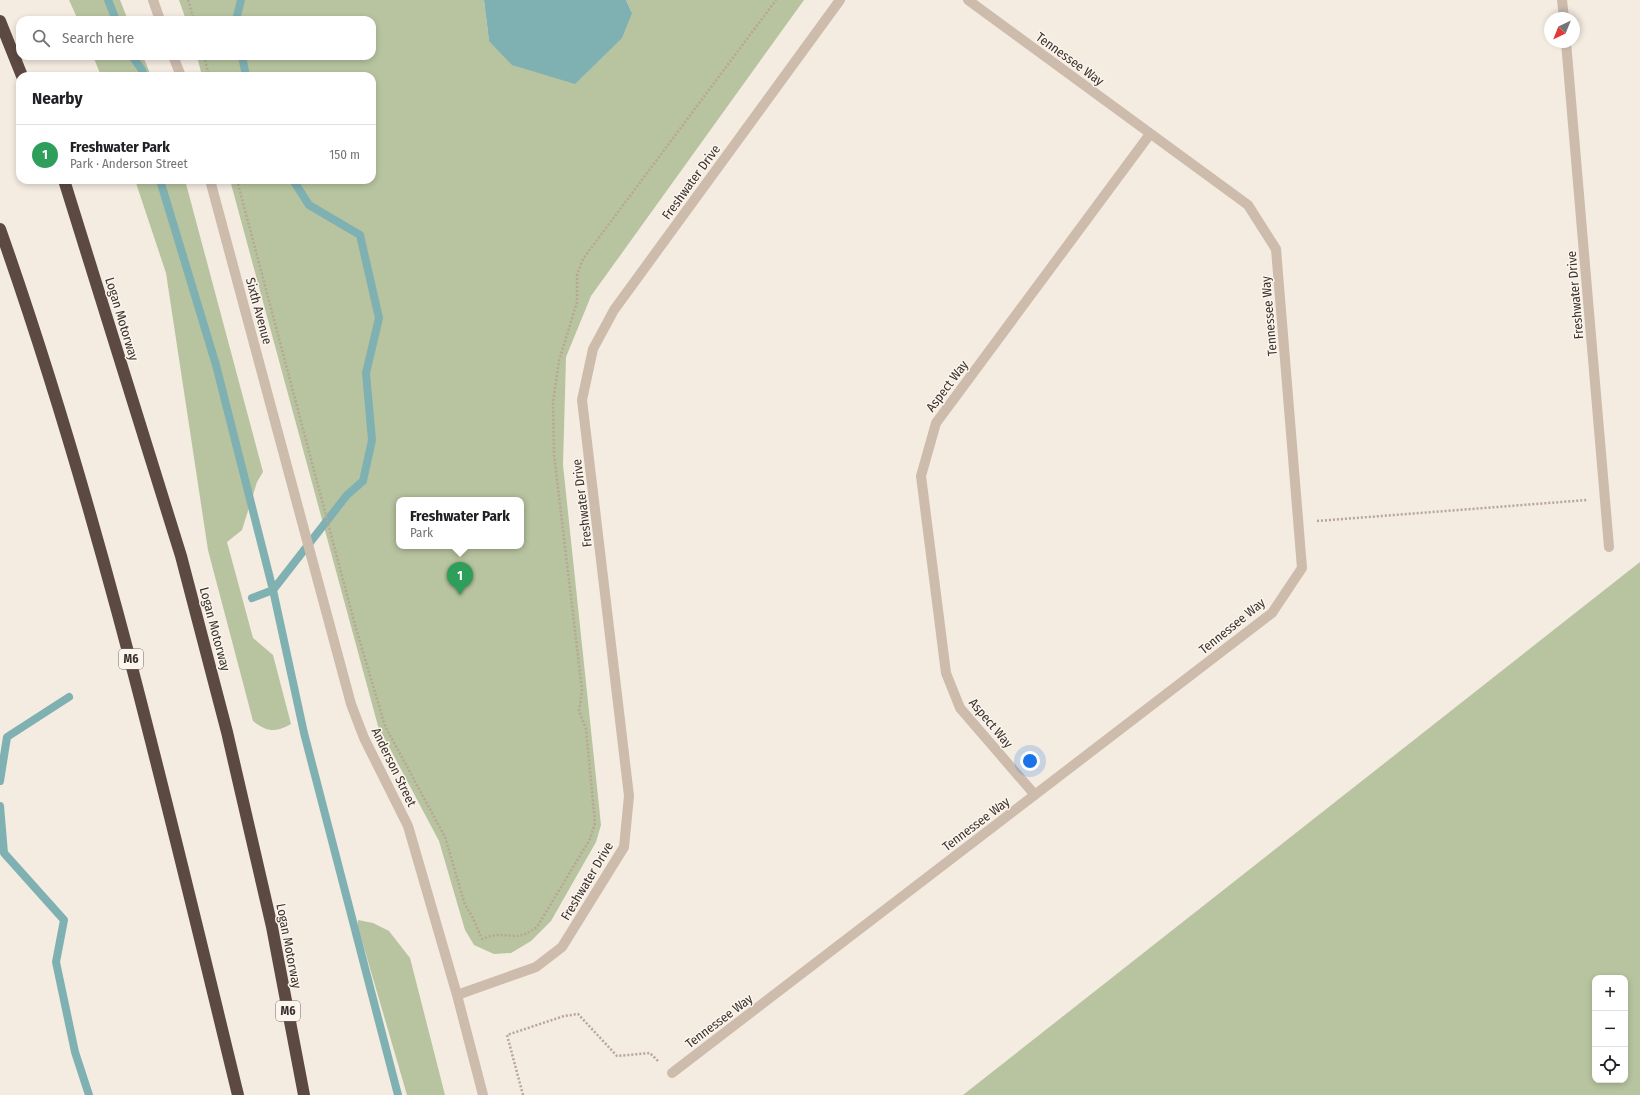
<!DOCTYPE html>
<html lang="en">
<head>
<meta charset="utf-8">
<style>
  body { margin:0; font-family:"Fira Sans Condensed",sans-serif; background:#f2f2f2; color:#202124 }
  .controls { position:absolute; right:12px; bottom:12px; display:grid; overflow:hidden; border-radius:8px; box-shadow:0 2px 6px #0003 }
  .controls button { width:36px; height:36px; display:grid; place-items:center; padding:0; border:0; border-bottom:1px solid #e0e0e0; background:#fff; color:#202124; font:20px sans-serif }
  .compass { position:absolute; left:1544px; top:12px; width:36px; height:36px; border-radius:50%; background:#fff; box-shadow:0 2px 6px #0003; rotate:223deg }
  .you { position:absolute; left:1030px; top:761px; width:14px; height:14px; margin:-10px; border:3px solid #fff; border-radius:50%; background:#1a73e8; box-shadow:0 0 0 6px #1a73e833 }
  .badge { display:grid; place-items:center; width:26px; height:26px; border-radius:50%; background:#111827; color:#fff; font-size:13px; font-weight:700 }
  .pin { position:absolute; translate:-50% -33px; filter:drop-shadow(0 1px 2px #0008) }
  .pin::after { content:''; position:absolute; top:21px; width:14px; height:12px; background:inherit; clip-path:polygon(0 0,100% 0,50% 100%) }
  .popup { position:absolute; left:396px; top:497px; width:128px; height:52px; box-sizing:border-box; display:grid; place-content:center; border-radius:8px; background:#fff; filter:drop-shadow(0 1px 3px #0005); font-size:13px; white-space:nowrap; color:#757577 }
  .popup b { font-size:15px; color:#202124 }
  .popup::after { content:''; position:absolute; left:50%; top:100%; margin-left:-8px; border:8px solid transparent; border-top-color:#fff }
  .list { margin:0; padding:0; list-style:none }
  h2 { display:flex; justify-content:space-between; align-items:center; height:52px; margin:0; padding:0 16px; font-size:17px }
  h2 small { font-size:13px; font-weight:400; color:#757577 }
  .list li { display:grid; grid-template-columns:26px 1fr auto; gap:12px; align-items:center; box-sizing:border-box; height:60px; padding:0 16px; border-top:1px solid #e0e0e0 }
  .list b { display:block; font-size:15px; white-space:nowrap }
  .list p { margin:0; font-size:13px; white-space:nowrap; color:#757577 }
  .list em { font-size:13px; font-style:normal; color:#757577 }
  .icon { flex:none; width:22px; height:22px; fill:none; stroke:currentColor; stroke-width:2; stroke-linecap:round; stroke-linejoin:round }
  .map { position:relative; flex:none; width:1640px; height:1095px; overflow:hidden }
  .search { position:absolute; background:#fff; box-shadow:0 2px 6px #0003; left:16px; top:16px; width:360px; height:44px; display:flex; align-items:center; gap:10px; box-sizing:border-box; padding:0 14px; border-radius:12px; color:#757577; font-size:15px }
  .panel { position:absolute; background:#fff; box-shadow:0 2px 6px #0003; left:16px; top:72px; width:360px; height:112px; border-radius:12px }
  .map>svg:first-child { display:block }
  .green { fill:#b8c4a0; fill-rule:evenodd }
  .water { fill:#7fb0b2 }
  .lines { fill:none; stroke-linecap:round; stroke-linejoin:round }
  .stream { stroke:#7fb0b2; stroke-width:8 }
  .path { stroke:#b9a596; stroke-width:2.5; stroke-dasharray:2 2; stroke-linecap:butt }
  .minor { stroke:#cdbbac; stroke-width:10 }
  .motorway { stroke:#5c4a42; stroke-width:12 }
  .labels { text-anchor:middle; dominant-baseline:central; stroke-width:3; stroke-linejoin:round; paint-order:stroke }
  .shield { fill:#fbf5ee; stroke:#756b66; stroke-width:1 }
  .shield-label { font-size:12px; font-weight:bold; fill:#3b302b }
  .street-label { font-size:13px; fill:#3b302b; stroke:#fbf5ee }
</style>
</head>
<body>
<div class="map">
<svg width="1640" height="1095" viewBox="0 0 1640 1095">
  <rect width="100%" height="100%" fill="#f4ebe1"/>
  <path class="green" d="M69,0H120L128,20H78Z
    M179,0H484L489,41L632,13L626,0H804L591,296L566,357L563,465L601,825L596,842L551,921L531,941L511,953L494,954L474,945L465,930L439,841L378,726L230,180H372V76H202L197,56H372V20H186ZM399,500H521V546H399Z
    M93,56H143L151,76H101Z
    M135,180H185L263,472L257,482L242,530L227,542L253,638L273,655L291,724C275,733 267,732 253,721L208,550L166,273Z
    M1640,562V1095H963ZM1595,978H1625V1080H1595Z
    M358,920L373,923L389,931L410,958L445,1095H407L358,927Z"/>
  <path class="water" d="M484,0H626L632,13L622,38L575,84L512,65L489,41Z"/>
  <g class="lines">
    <path class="stream" d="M108,0L116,20
      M236,20L241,0
      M132,56L142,70L144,76
      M242,56L246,76
      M160,180L216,365L273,590L304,733L398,1095
      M252,598L273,590L347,495L363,481L372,440L366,373L379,318L360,235L309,205L293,180
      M0,781L7,737L69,697
      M0,806L4,853L64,920L56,962L75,1052L89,1095"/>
    <path class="path" d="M188,0L194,20
      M204,56L209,76
      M237,180L355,625L385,726L445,837L465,905L472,916L482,939C487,937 493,935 498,935C518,935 518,940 537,927L590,839L595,823L586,729L579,711L582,690L554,454L553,403L559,361L577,302V275L583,259L776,0
      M1317,521L1587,500
      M523,1095L507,1035L564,1016L578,1014L617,1056L650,1053L658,1061"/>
    <path class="minor" d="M153,0L160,20
      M1562,0L1564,18
      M1566,42L1609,547
      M173,56L181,76
      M210,180L351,704L364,738L408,826L457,995L483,1095
      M1035,795L960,708L946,673L921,476L936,423L1150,134
      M457,995L536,967L562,947L624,847L629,796L582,400L593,349L614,310L840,0
      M672,1073L1272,613L1302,568L1276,249L1248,205L968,0"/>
    <path class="motorway" d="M0,21L22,76
      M64,180L181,556L227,732L272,927L304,1095
      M0,229C100,512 167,804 238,1095"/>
  </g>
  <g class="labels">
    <g class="shield">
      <rect x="119" y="649" width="24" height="20" rx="3"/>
      <rect x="276" y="1001" width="24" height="20" rx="3"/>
    </g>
    <g class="shield-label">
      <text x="131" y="659">M6</text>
      <text x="288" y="1011">M6</text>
    </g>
    <g class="street-label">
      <text transform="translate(1070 59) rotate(36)">Tennessee Way</text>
      <text transform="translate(691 182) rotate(-54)">Freshwater Drive</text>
      <text transform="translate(1575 295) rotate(-95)">Freshwater Drive</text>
      <text transform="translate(259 311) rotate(75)">Sixth Avenue</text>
      <text transform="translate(1269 316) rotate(-95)">Tennessee Way</text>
      <text transform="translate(122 319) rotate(73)">Logan Motorway</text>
      <text transform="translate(947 386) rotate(-53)">Aspect Way</text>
      <text transform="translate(582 503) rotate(-97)">Freshwater Drive</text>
      <text transform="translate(1232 626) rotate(-39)">Tennessee Way</text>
      <text transform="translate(215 629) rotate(75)">Logan Motorway</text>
      <text transform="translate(991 723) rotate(50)">Aspect Way</text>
      <text transform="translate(394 767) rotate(64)">Anderson Street</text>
      <text transform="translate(976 824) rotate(-37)">Tennessee Way</text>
      <text transform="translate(587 881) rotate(-59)">Freshwater Drive</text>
      <text transform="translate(289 946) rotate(79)">Logan Motorway</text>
      <text transform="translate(719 1021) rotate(-37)">Tennessee Way</text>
    </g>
  </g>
</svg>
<div class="controls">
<button>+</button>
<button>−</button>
<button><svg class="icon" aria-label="locate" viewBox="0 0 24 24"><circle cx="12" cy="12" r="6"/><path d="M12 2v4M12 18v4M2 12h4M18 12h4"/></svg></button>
</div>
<svg class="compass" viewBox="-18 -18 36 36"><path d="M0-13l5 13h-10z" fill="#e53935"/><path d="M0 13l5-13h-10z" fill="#757577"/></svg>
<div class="you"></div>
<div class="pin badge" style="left:460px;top:595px;background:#2e9e5b">1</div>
<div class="popup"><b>Freshwater Park</b>Park</div>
<div class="search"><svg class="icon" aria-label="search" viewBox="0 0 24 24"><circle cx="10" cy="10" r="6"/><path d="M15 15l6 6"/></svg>Search here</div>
<section class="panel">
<h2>Nearby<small></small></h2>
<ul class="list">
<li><span class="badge" style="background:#2e9e5b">1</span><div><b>Freshwater Park</b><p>Park · Anderson Street</p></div><em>150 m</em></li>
</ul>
</section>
</div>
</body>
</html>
